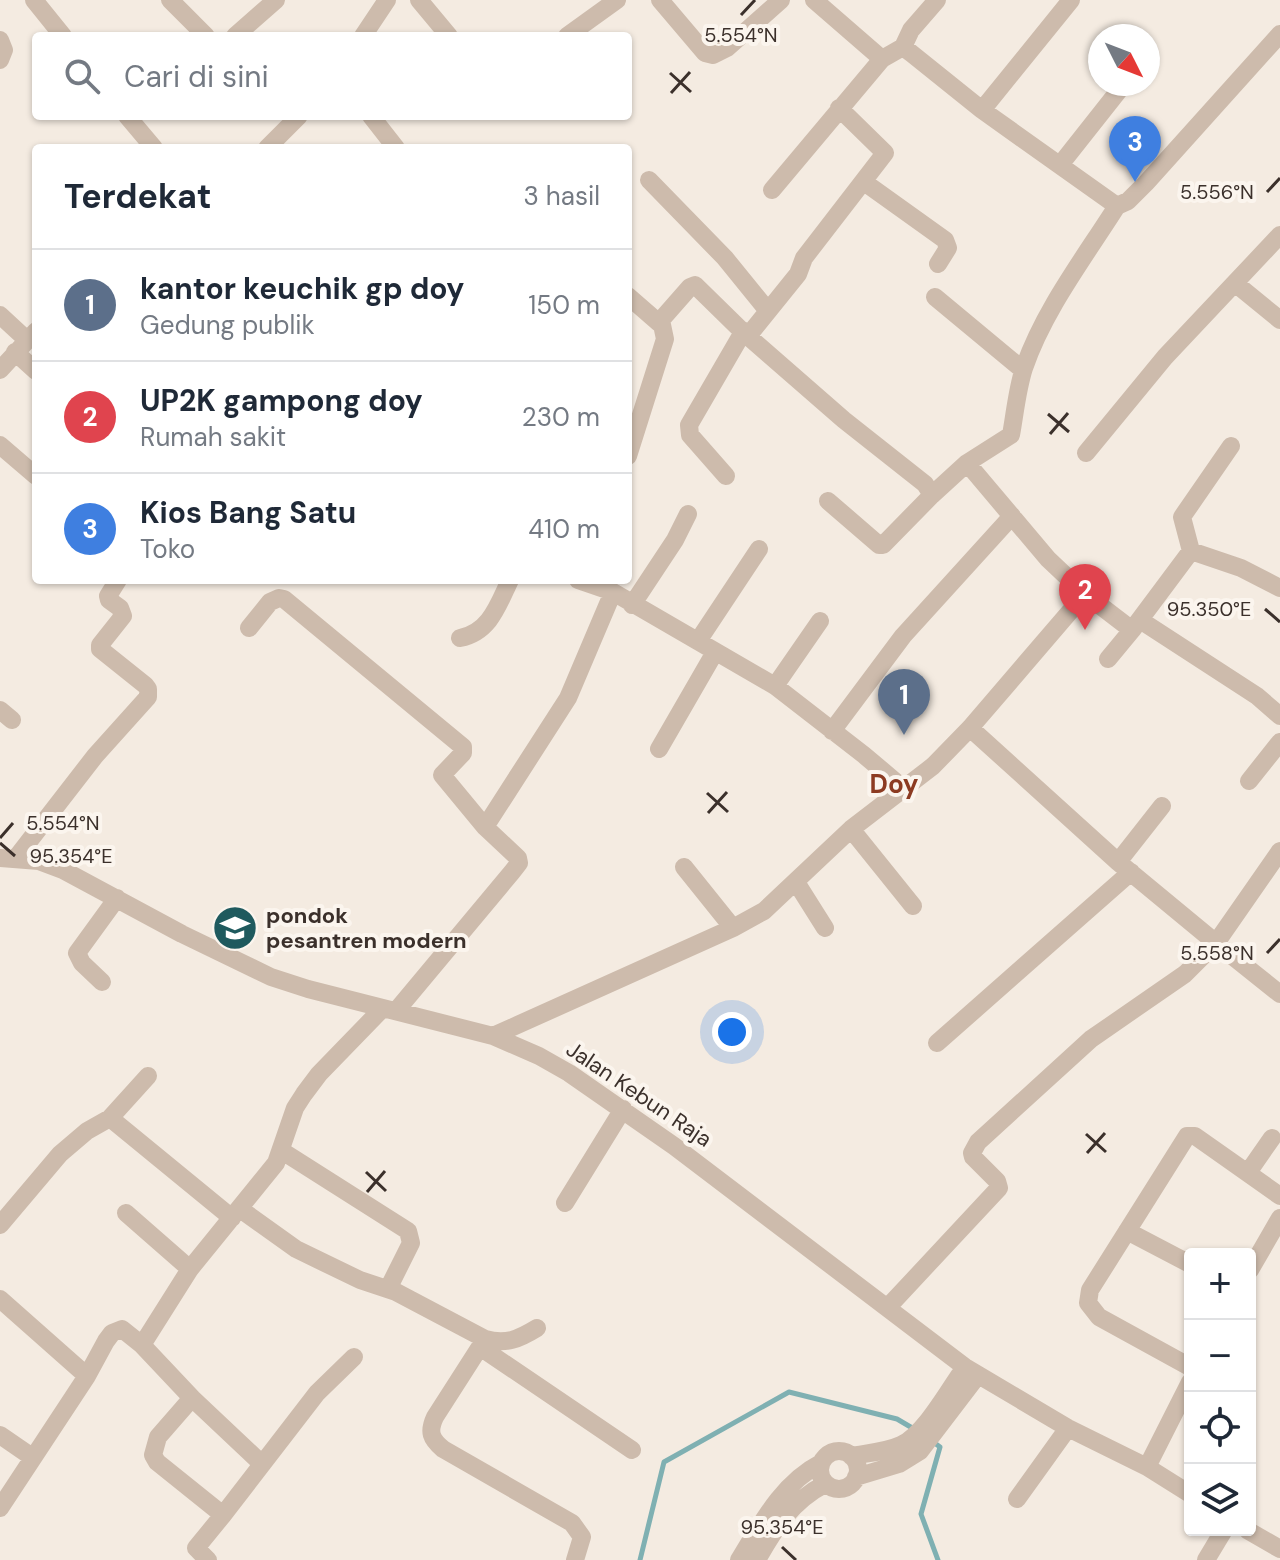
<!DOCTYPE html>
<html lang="id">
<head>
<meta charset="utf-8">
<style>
  body { margin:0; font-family:"DM Sans",sans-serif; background:#f6f6f7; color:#1f2937 }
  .controls { position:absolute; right:24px; bottom:24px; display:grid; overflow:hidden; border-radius:8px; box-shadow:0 2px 6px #0004 }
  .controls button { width:72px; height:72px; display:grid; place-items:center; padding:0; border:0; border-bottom:2px solid #e0e1e3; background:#fff; color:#1f2937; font:40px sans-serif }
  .compass { position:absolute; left:1088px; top:24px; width:72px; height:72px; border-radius:50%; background:#fff; box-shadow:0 2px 6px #0004; rotate:132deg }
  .you { position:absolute; left:732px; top:1032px; width:28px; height:28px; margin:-20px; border:6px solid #fff; border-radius:50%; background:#1a73e8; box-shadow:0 0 0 12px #1a73e833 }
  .badge { display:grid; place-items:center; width:52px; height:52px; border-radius:50%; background:#1f5a5e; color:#fff; font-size:26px; font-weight:700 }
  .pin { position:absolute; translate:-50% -66px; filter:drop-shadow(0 2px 4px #0008) }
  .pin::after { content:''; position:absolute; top:42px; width:28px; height:24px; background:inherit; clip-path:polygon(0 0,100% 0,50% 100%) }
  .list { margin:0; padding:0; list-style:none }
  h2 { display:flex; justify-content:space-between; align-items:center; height:104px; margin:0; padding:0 32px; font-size:34px }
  h2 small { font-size:26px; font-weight:400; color:#747a83 }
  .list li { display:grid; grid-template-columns:52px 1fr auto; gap:24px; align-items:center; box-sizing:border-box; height:112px; padding:0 32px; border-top:2px solid #e0e1e3 }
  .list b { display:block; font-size:30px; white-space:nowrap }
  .list p { margin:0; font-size:26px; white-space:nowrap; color:#747a83 }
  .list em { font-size:26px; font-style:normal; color:#747a83 }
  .icon { flex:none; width:44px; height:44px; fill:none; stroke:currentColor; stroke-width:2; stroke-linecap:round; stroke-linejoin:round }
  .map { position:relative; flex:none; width:1280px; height:1560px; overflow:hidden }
  .search { position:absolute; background:#fff; box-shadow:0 2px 6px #0004; left:32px; top:32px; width:600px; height:88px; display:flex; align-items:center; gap:20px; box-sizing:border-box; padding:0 28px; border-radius:8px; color:#747a83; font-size:30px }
  .panel { position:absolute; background:#fff; box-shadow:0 2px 6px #0004; left:32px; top:144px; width:600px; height:440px; border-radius:8px }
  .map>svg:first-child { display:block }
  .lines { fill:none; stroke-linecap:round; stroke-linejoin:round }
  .stream { stroke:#7fb0b2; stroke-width:5 }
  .minor { stroke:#cdbbac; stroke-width:18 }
  .ticks { fill:none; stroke:#3b302b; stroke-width:3 }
  .labels { text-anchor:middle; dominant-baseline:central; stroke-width:8; stroke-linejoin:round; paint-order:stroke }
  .poi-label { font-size:22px; font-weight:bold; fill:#3b302b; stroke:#fbf5ee; text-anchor:start }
  .street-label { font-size:22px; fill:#3b302b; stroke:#fbf5ee }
  .quarter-label { font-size:26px; font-weight:bold; fill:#8c3b22; stroke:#fbf5ee }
  .ticks-label { font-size:20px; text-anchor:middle; fill:#3b302b; stroke:#fbf5ee; stroke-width:8; stroke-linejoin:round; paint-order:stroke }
</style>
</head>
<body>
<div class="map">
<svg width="1280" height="1560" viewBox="0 0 1280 1560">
  <rect width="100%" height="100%" fill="#f4ebe1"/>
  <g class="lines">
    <path class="stream" d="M932,1441L940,1447L921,1514L938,1560
      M640,1560L664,1462L789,1392L897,1419L914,1429"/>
    <path class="minor" d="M34,0L63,36
      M170,0L206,36
      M419,0L449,36
      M660,0L705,53L713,55L727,48L781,0
      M814,0L882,59L903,47L911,53L982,110L1117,206
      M235,36L276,0
      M363,36L387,0
      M567,36L617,0
      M0,40L4,50L0,60
      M903,47L911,30L937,0
      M982,110L1071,0
      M127,116L154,148
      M371,116L396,148
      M267,148L299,116
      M1060,165L1124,84
      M649,180L725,258L768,311
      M864,182L945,240L948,248L938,264
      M772,190L882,59
      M1236,284L1280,320
      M628,296L659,323L661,320L665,339L628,456
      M935,297L1023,370
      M0,315L27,340
      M661,320L690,287L695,285L743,332L844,420L925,484L932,495L967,463
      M15,352L36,371
      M0,370L36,331
      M0,445L36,476
      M1086,453L1165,357L1280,235
      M726,476L690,435L689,425L743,332L752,331L798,274L804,258L885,153L839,108
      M828,501L879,545H883L932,495
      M1191,551L1182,517L1231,446
      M578,580L613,592L775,686L864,755L903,788
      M1085,594L1048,559L967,463L1011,435C1015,413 1017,390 1024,368C1044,310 1084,258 1117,206L1128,201L1146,183L1280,34
      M632,605L675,540L688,514
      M1140,620L1257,696L1280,716
      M249,628L270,602L279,598L284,599L463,747V753L442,775L485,827L518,858L519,863L512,872L396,1011
      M460,638C490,632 498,605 510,580
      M698,641L759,549
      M1108,659L1132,630
      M775,686L820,621
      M0,710L12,720
      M970,728L1118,862L1216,943L1280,851
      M832,731L903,636L1012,516
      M659,749L715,652
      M1249,781L1280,742
      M485,827L568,698L613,592
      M851,829L913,906
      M0,858L39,861L63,870L182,934L271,977L308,989L493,1036L539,1056L569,1073L674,1146L965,1367L1068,1428L1147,1467L1190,1494
      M16,858L95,756L148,697V689L145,685L100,649V645L123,616L120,608L109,600L108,596L118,580
      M1118,862L1162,806
      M684,867L733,928
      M796,882L825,928
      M102,982L82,963L77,953L117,898
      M493,1036L733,928L764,911L851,829L933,766L970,728L1085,594L1132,630L1191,551L1241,568L1280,588
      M937,1043L1131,872
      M110,1118L232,1218
      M282,1151L408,1231L411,1243L388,1289
      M1249,1171L1272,1138
      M565,1203L623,1109
      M240,1209L296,1249L360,1280L396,1292L485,1339C506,1345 519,1339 537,1328
      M126,1213L190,1269
      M0,1225L60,1154L87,1131L110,1118L148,1076
      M1127,1231L1190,1264
      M1250,1270L1280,1218
      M0,1299L87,1376
      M887,1308L999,1188L997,1181L973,1157L972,1153L978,1142L1091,1039L1185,974L1216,943L1280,994
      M485,1339L435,1417C428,1432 431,1439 443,1449L572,1523L582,1537L575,1560
      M142,1345L190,1269L276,1163L295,1108L304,1094L319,1074L383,1008
      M480,1347L632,1450
      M1190,1367L1099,1317L1088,1303L1090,1290L1187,1136H1195L1280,1196
      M192,1398L262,1464
      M0,1435L32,1457
      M820 1470a19 19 0 1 1 38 0a19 19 0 1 1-38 0Z
      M851,1456C867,1453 886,1452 901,1445C925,1434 949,1389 965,1367
      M1147,1467L1190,1382
      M856,1477L899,1464L920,1451L978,1375
      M1017,1499L1068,1428
      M0,1508L87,1376L106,1341L112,1333L122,1329L142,1345L192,1398L158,1437L153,1455L157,1462L223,1515L317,1393L354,1357
      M1247,1530L1280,1549
      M208,1560L196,1548L223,1515
      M739,1560C761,1524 782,1483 821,1463
      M757,1560C775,1528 792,1501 825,1484
      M1206,1560L1224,1530"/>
  </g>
  <path class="ticks" d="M741,15L755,0M670,73L691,92M671,93L690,72M1267,192L1280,178M1048,414L1069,432M1050,434L1068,413M1265,609L1280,622M707,793L728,812M708,813L727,792M0,838L13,823M0,843L15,856M1267,953L1280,939M1086,1134L1106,1152M1087,1153L1105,1133M366,1172L386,1191M367,1192L385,1171M782,1547L796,1560"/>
  <defs>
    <g id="university-disc" transform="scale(2.3)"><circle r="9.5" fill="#1f5a5e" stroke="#fbf5ee"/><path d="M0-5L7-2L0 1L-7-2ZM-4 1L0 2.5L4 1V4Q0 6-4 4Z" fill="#fff"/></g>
  </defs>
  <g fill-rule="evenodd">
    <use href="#university-disc" x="235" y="928"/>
  </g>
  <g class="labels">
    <g class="poi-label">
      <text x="266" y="915">pondok<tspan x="266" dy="25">pesantren modern</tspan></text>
    </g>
    <g class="street-label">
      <text transform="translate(639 1094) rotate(34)">Jalan Kebun Raja</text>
    </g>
    <g class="quarter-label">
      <text x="894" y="784">Doy</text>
    </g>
  </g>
  <g class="ticks-label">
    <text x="741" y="42">5.554°N</text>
    <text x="1217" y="199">5.556°N</text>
    <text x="1209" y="616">95.350°E</text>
    <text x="63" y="830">5.554°N</text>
    <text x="71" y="863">95.354°E</text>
    <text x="1217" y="960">5.558°N</text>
    <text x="782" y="1534">95.354°E</text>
  </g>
</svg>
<div class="controls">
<button>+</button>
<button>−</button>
<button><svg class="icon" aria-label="locate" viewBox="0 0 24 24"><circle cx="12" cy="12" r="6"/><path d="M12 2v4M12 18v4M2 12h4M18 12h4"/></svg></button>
<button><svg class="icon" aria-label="layers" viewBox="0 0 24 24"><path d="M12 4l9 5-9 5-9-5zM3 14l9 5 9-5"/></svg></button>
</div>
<svg class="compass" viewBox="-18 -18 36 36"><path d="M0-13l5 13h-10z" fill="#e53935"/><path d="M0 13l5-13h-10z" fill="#747a83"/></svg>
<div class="you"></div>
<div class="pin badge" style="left:904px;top:735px;background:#5c6f8a">1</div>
<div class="pin badge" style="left:1085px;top:630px;background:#e0444e">2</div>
<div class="pin badge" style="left:1135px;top:182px;background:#3f7fe0">3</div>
<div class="search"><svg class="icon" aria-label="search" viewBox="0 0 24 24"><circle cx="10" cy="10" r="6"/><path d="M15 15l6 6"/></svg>Cari di sini</div>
<section class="panel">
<h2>Terdekat<small>3 hasil</small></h2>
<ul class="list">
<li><span class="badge" style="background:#5c6f8a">1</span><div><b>kantor keuchik gp doy</b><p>Gedung publik</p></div><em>150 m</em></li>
<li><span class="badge" style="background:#e0444e">2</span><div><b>UP2K gampong doy</b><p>Rumah sakit</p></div><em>230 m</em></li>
<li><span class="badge" style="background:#3f7fe0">3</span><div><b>Kios Bang Satu</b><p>Toko</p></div><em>410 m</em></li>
</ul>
</section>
</div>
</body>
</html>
